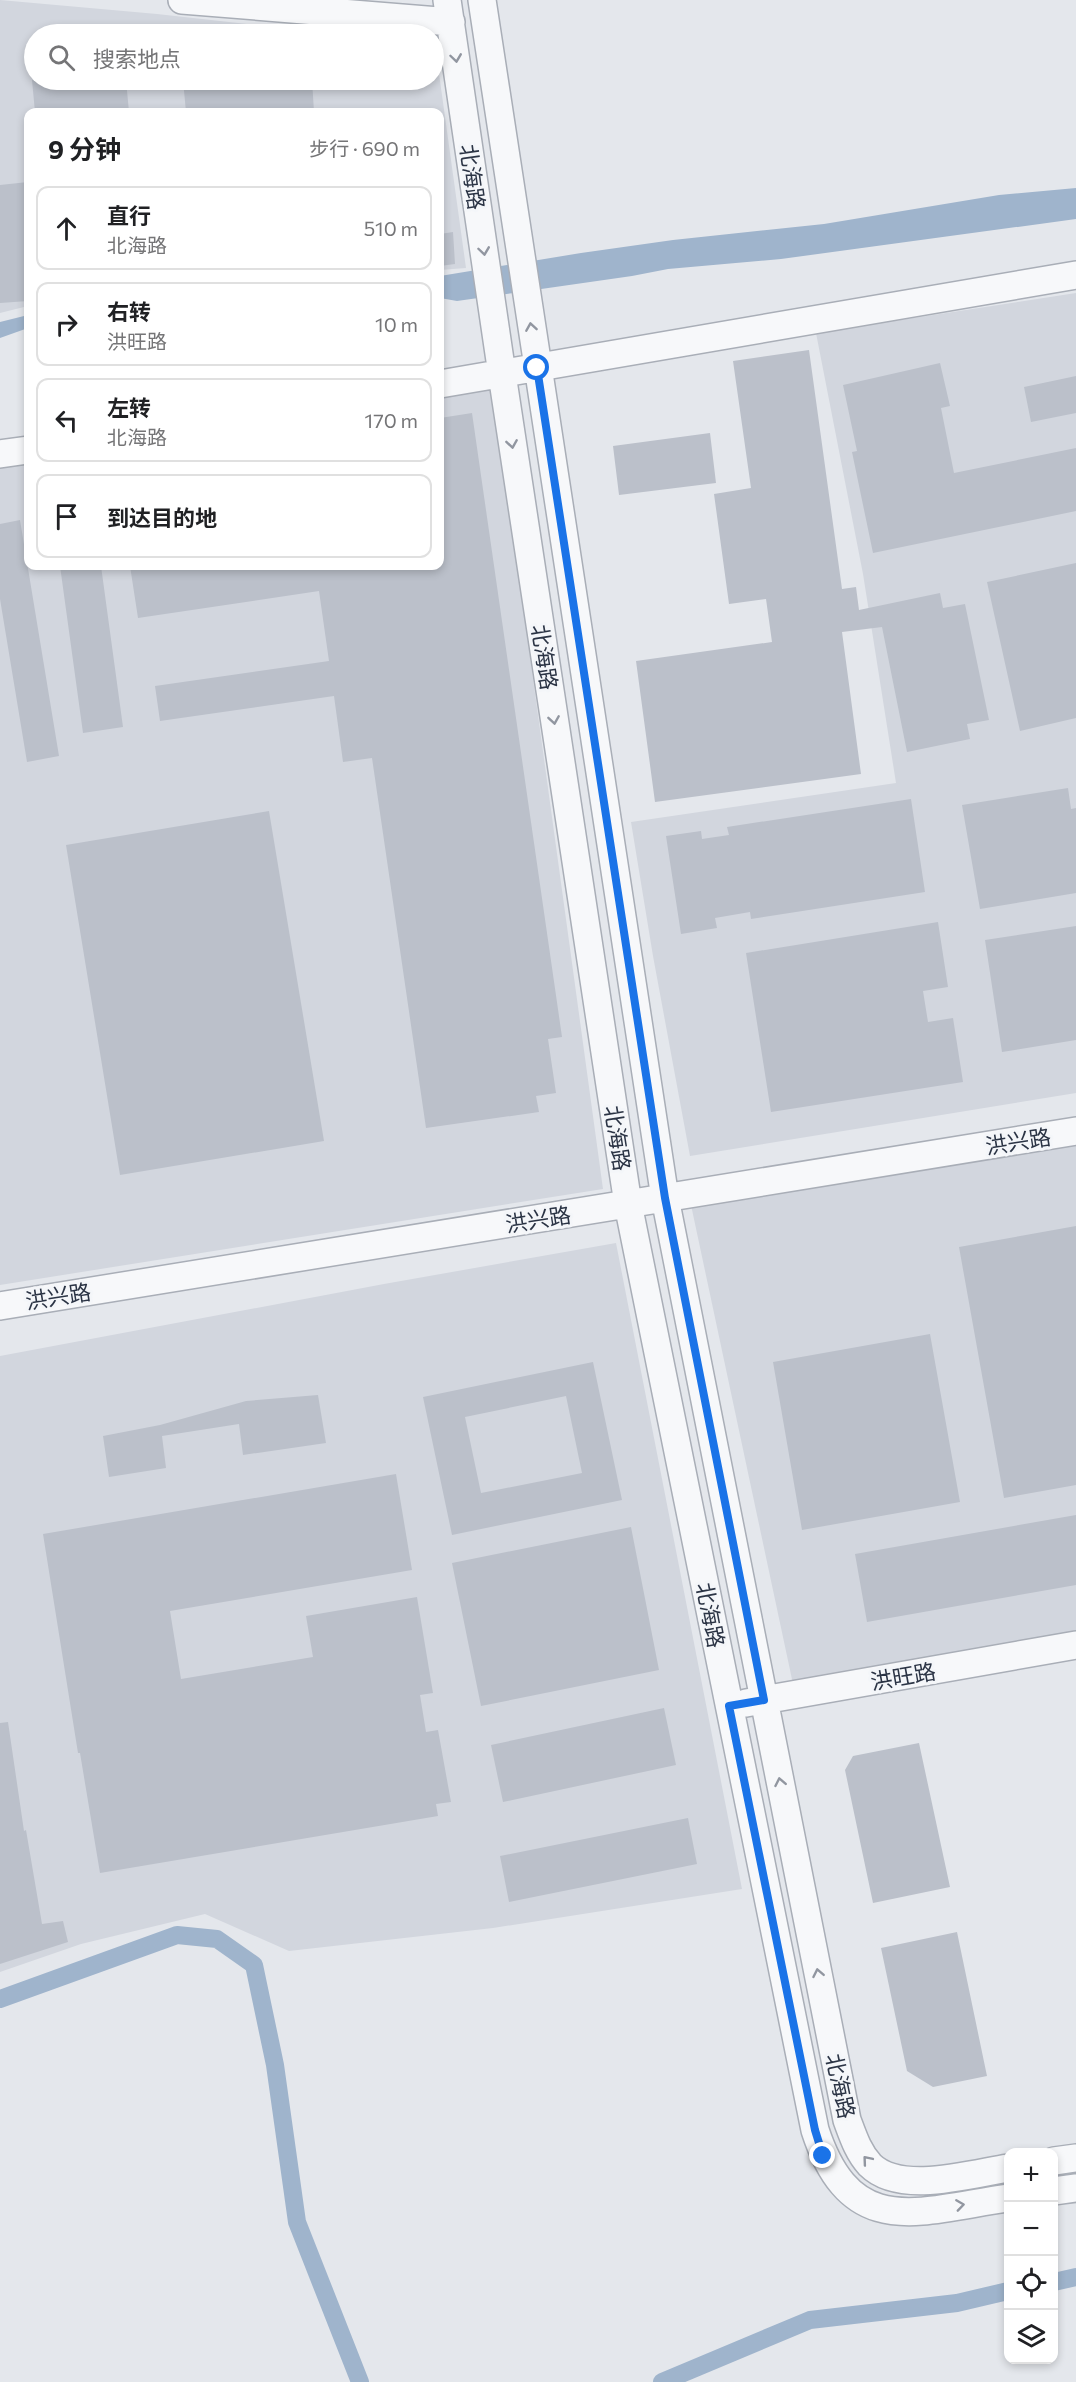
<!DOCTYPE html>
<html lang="zh">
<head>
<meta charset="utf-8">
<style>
  body { margin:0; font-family:Commissioner,"Noto Sans SC",sans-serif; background:#f6f6f6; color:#202124 }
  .controls { position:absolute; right:18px; bottom:18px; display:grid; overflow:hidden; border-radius:12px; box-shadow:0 3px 9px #0003 }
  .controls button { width:54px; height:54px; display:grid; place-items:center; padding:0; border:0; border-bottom:2px solid #e0e0e0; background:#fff; color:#202124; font:30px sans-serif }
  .stop { position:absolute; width:18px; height:18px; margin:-14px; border:4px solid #1a73e8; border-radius:50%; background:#fff }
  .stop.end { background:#1a73e8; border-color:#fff; box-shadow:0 2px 6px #0008 }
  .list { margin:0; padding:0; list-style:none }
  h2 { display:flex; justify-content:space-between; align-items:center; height:78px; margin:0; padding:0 24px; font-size:26px }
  h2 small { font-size:20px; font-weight:400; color:#757577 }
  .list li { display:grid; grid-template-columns:39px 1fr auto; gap:18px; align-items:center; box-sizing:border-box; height:84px; margin:0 12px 12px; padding:0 12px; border:2px solid #e0e0e0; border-radius:12px }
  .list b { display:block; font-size:22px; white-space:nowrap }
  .list p { margin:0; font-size:20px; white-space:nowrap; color:#757577 }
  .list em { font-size:20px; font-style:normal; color:#757577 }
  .icon { flex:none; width:33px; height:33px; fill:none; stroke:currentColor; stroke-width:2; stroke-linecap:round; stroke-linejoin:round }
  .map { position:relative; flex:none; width:1076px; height:2382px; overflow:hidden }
  .search { position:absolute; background:#fff; box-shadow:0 3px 9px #0003; left:24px; top:24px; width:420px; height:66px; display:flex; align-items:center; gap:15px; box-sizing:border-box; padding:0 21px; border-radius:33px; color:#757577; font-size:22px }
  .panel { position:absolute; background:#fff; box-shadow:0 3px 9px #0003; left:24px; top:108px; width:420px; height:462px; border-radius:12px }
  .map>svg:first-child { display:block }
  .built { fill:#d2d6de }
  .water { fill:#9fb4cc }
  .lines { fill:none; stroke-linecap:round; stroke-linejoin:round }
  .canal { stroke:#9fb4cc; stroke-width:18 }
  .building { fill:#bbc0ca; fill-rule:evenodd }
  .minor-casing { stroke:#a9aeb7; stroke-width:30 }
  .minor { stroke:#f7f8fa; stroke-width:27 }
  .oneway { stroke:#9196a0 }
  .route { stroke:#1a73e8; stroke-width:8 }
  .labels { text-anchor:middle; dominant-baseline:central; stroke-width:6; stroke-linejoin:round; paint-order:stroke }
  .street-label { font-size:22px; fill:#2b3445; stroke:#f4f6f9 }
</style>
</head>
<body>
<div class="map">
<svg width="1076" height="2382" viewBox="0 0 1076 2382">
  <rect width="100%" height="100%" fill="#e4e7ec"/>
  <path class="built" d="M0,0L157,14L337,34H34V80H434V50L436,52L466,268L440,270V112H28V306L0,313Z
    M1076,293V1093L690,1156L653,956L631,822L896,783L863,574L816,333Z
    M493,387L603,1189L0,1285V468L28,463V566H440V396Z
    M1076,1141V1633L793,1684L691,1205Z
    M616,1243L742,1889L493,1928L289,1951L205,1914L81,1944L0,1972V1356L384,1284Z"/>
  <path class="water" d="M1076,188V219L781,259L668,269L632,276L457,301L440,298V276L581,253L673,240L824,224L999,195Z
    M28,315V328L0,338V322Z"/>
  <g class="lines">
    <path class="canal" d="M0,1999L177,1935L217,1939L254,1965L275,2065L297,2222L360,2382
      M1054,2282L1076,2277
      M662,2382L810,2320L957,2303L1008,2291"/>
  </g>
  <path class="building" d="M32,80H126L129,112H35Z
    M183,80H312L314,112H186Z
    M28,182V301L0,303V185Z
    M453,232L455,264L440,266V234Z
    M809,350L842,589L856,587L859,610L940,593L943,608L965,604L989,720L967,724L970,739L907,752L882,627L842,632L861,774L655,802L636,661L772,642L766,599L729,604L714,494L751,488L733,361Z
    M940,363L950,406L941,408L954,473L1076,448V511L873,553L852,452L857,451L843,385Z
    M1076,376V413L1031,422L1024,387Z
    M472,413L562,1037L548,1039L556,1093L536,1096L539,1112L426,1128L372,758L343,762L334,696L160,721L155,686L329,661L319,591L138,618L130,566H440V418Z
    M710,433L716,483L619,495L613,446Z
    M20,520L59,756L27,762L0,599V524Z
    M1076,563V718L1020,731L987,582Z
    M60,566H101L123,727L83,733Z
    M1068,788L1071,809L1076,808V893L980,909L962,805Z
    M911,799L925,892L751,919L750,912L715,918L717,928L681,934L666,836L701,831L702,839L729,835L727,827Z
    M269,811L324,1141L120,1175L66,845Z
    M938,922L948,987L923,991L928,1022L953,1018L963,1082L771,1112L746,953Z
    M1076,926V1040L1002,1052L985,940Z
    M1076,1226V1485L1004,1498L959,1247Z
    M930,1334L960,1502L802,1530L773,1362Z
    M593,1362L622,1500L452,1535L423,1397ZM566,1396L582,1473L481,1493L465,1417Z
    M318,1395L326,1443L243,1455L239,1424L162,1436L166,1468L109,1477L103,1436L160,1425L246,1401Z
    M396,1474L412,1570L170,1611L181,1679L313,1657L306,1616L417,1597L433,1693L420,1695L426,1732L438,1730L451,1802L436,1804L438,1816L100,1873L80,1753H78L43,1534Z
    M1076,1515V1585L867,1622L855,1554Z
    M631,1527L659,1670L481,1706L452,1563Z
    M664,1708L676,1765L503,1802L491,1745Z
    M8,1722L24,1831L26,1830L42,1924L63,1921L68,1942L0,1964V1723Z
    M919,1743L950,1887L873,1903L845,1770L853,1756Z
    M688,1818L697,1864L509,1902L500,1856Z
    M957,1932L987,2076L933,2087L907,2071L881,1948Z"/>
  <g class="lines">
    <g class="minor-casing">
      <path id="minor" d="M182,0L451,22
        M447,0L502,374L628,1204L815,2130C851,2241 918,2211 1008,2198
        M482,0L665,1198L847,2120C853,2136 858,2152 870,2165C900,2195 971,2174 1008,2168
        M440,384L1076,275
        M0,454L28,450
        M0,1306L1076,1131
        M746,1703L1076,1645
        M1054,2161L1076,2158
        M1054,2191L1076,2188"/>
    </g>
    <use href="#minor" class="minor"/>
  </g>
  <defs><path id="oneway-chevron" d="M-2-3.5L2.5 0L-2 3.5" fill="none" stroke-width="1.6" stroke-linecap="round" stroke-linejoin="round" transform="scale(1.5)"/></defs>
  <g class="oneway">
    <use href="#oneway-chevron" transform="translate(456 58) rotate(82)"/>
    <use href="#oneway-chevron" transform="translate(484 251) rotate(82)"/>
    <use href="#oneway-chevron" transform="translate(531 327) rotate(-99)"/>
    <use href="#oneway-chevron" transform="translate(512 444) rotate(81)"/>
    <use href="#oneway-chevron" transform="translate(554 720) rotate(81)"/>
    <use href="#oneway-chevron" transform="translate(780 1782) rotate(-101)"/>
    <use href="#oneway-chevron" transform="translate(818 1973) rotate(-101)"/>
    <use href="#oneway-chevron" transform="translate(867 2160) rotate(-130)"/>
    <use href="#oneway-chevron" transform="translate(960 2205) rotate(-8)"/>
  </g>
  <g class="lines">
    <path class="route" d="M537,368L665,1198L764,1700L729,1706L815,2130L823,2156"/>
  </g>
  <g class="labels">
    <g class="street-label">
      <text transform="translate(473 177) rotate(82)">北海路</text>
      <text transform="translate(545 657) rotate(81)">北海路</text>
      <text transform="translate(618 1138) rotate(81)">北海路</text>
      <text transform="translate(1018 1141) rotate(-9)">洪兴路</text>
      <text transform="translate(538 1219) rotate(-9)">洪兴路</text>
      <text transform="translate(58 1296) rotate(-9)">洪兴路</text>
      <text transform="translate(711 1615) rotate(79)">北海路</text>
      <text transform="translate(903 1676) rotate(-10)">洪旺路</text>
      <text transform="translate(841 2086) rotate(78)">北海路</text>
    </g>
  </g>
</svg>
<div class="controls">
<button>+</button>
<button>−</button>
<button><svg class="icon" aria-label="locate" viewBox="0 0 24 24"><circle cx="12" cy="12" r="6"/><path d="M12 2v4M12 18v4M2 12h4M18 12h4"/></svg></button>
<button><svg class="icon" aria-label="layers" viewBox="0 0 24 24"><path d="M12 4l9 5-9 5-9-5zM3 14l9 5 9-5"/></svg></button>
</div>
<div class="stop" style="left:537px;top:368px"></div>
<div class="stop end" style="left:823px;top:2156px"></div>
<div class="search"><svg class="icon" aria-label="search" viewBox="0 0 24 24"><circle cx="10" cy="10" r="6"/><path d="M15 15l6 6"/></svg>搜索地点</div>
<section class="panel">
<h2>9 分钟<small>步行 · 690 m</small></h2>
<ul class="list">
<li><svg class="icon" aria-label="ahead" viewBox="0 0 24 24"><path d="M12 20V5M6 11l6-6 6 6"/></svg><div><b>直行</b><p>北海路</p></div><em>510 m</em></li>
<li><svg class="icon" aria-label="right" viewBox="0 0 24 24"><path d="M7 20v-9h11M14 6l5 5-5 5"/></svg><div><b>右转</b><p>洪旺路</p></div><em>10 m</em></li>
<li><svg class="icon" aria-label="left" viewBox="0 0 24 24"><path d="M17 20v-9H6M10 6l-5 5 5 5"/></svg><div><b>左转</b><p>北海路</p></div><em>170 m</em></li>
<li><svg class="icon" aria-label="arrive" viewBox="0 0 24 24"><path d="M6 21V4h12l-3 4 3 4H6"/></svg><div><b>到达目的地</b></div></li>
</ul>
</section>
</div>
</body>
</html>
